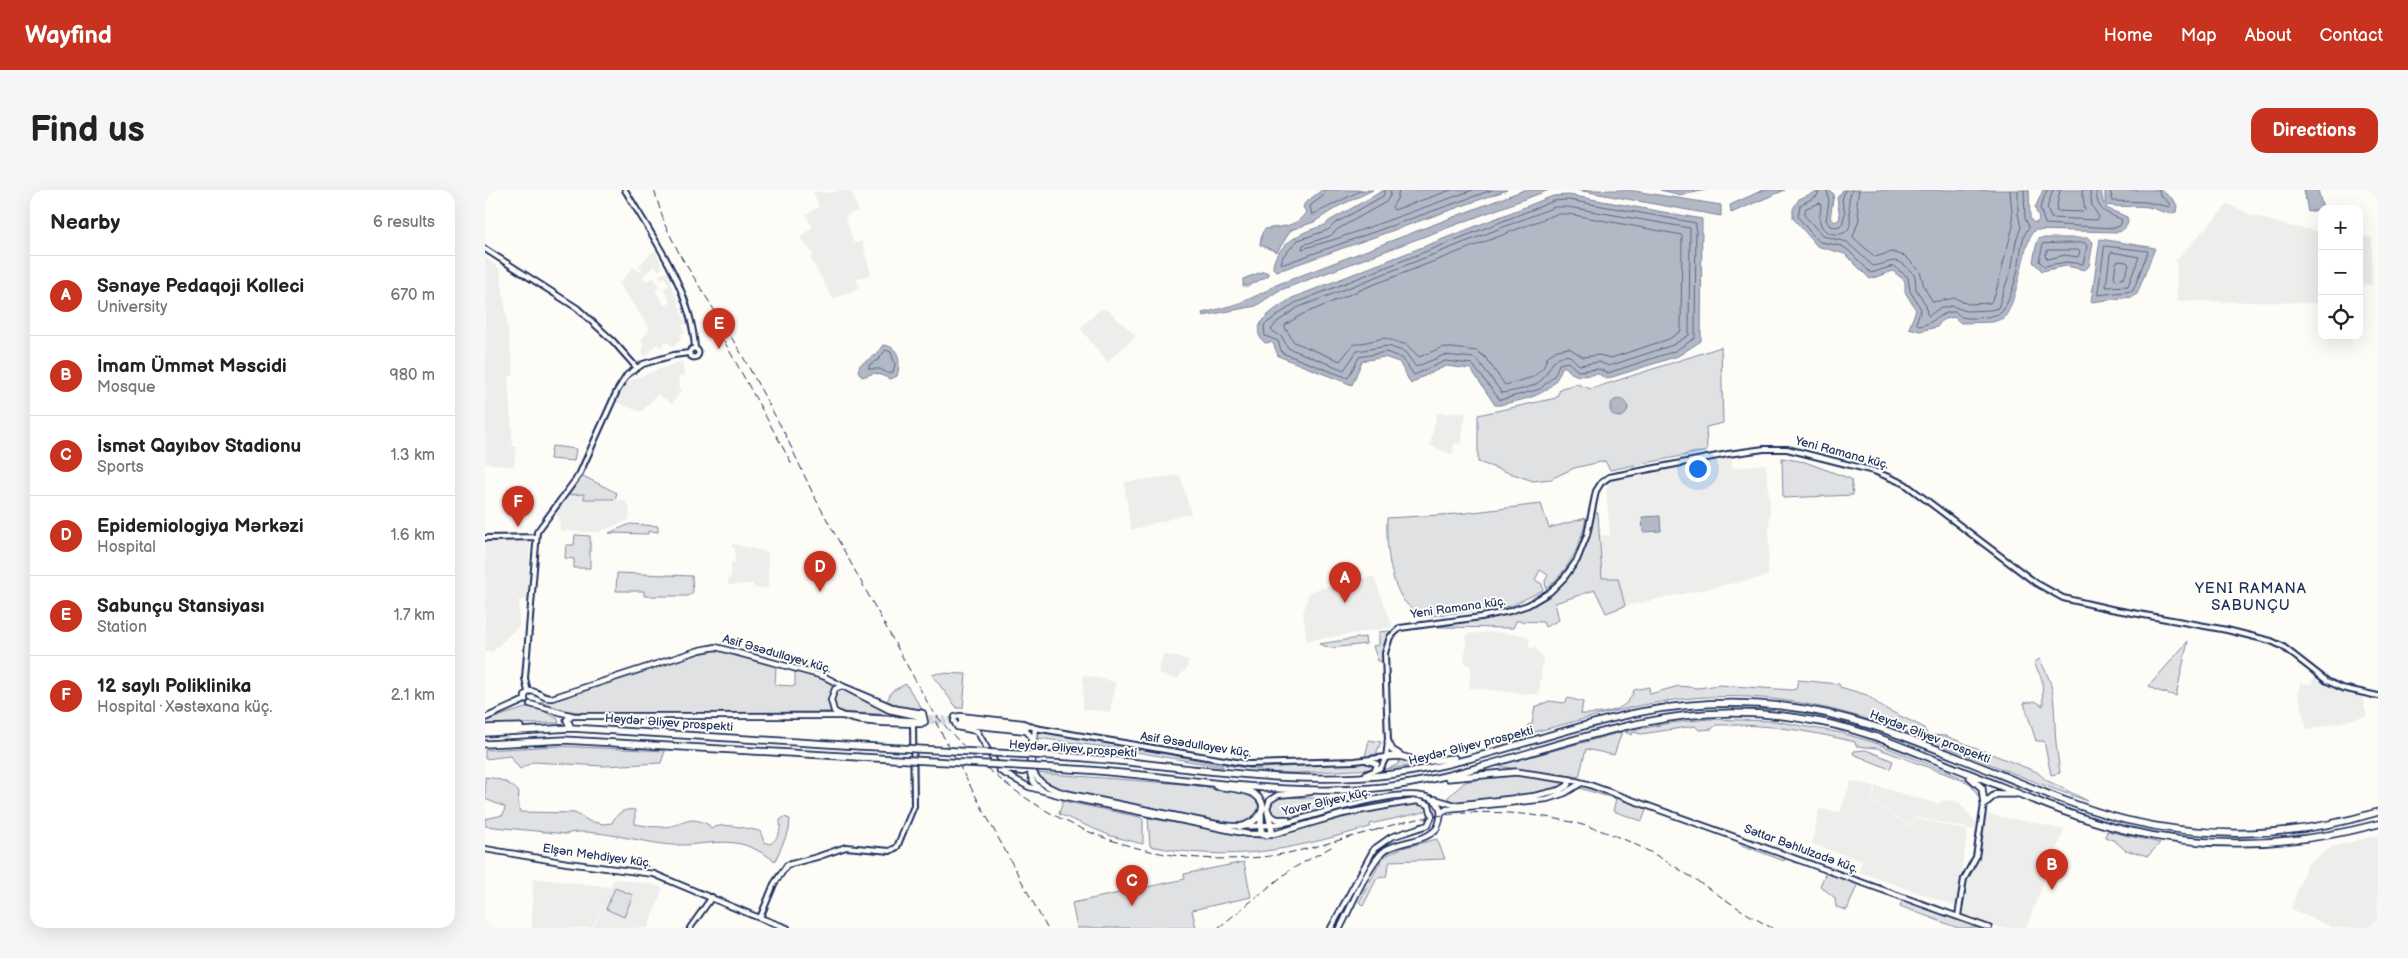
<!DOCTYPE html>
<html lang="en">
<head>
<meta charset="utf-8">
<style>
  body { margin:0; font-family:"Balsamiq Sans",sans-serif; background:#f6f6f6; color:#222 }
  .controls { position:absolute; right:15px; top:15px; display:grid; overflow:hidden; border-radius:10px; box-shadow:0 5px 20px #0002 }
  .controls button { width:45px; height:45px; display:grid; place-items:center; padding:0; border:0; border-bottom:1px solid #e0e0e0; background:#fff; color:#222; font:25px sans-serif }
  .you { position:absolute; left:1212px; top:278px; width:18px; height:18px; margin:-12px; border:4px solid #fff; border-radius:50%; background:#1a73e8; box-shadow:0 0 0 8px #1a73e833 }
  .badge { display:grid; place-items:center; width:32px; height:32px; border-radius:50%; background:#c8321e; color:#fff; font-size:16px; font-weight:700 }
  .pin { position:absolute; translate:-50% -41px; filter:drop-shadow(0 1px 2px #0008) }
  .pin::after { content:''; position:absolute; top:26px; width:18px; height:15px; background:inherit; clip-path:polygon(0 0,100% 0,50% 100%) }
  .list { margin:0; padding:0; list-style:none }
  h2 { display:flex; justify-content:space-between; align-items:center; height:65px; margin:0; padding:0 20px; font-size:21px }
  h2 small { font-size:16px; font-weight:400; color:#767676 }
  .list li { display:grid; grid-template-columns:32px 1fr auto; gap:15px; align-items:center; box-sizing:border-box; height:80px; padding:0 20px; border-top:1px solid #e0e0e0 }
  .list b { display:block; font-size:19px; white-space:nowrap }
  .list p { margin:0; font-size:16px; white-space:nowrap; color:#767676 }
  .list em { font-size:16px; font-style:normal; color:#767676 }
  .icon { flex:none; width:28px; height:28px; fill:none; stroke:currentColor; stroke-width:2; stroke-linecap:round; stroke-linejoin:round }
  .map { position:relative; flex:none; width:1893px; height:738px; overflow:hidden; border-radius:15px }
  header { display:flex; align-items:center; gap:30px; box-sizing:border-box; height:70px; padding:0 25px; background:#c8321e; color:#fff }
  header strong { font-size:24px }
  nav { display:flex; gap:28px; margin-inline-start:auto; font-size:18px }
  .intro { display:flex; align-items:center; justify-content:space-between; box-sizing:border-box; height:120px; padding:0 30px }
  h1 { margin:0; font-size:35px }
  .button { padding:12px 22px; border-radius:15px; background:#c8321e; color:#fff; font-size:18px; font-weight:700 }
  main { display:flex; gap:30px; padding:0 30px }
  aside { flex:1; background:#fff; border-radius:15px; box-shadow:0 5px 20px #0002 }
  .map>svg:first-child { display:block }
  .built { fill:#edeeec }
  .green { fill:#e0e1e3; stroke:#7e88a0 }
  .water { fill:#b3b8c5; stroke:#76819c }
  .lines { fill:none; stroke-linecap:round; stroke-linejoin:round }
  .shore { stroke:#586687; stroke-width:1 }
  .secondary-tunnel { stroke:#d0d3d8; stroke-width:4.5; stroke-dasharray:4.5 2; stroke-linecap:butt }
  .tertiary-casing { stroke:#1b2f5e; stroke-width:8 }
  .secondary-casing { stroke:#1b2f5e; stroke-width:8 }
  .motorway-casing { stroke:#1b2f5e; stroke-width:9 }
  .tertiary { stroke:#fdfcf7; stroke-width:4 }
  .secondary { stroke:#fdfcf7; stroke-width:4.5 }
  .motorway { stroke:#fdfcf7; stroke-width:5.5 }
  .rail { stroke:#1b2f5e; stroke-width:1; stroke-dasharray:8 4; stroke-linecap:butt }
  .motorway-bridge-casing { stroke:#1b2f5e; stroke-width:9; stroke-linecap:butt }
  .motorway-bridge { stroke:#fdfcf7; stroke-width:5.5 }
  .labels { text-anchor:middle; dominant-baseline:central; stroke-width:4; stroke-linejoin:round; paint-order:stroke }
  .street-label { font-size:12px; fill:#1b2f5e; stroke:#fdfcf7 }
  .quarter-label { font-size:15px; letter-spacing:1px; fill:#1b2f5e; stroke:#fdfcf7 }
</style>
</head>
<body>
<header>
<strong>Wayfind</strong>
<nav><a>Home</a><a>Map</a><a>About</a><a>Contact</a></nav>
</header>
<div class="intro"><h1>Find us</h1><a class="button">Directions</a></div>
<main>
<aside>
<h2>Nearby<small>6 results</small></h2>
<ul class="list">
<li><span class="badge">A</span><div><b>Sənaye Pedaqoji Kolleci</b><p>University</p></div><em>670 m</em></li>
<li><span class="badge">B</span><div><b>İmam Ümmət Məscidi</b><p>Mosque</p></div><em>980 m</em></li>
<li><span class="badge">C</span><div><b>İsmət Qayıbov Stadionu</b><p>Sports</p></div><em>1.3 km</em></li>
<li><span class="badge">D</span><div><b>Epidemiologiya Mərkəzi</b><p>Hospital</p></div><em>1.6 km</em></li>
<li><span class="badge">E</span><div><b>Sabunçu Stansiyası</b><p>Station</p></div><em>1.7 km</em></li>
<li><span class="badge">F</span><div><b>12 saylı Poliklinika</b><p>Hospital · Xəstəxana küç.</p></div><em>2.1 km</em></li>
</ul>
</aside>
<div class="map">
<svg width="1893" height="738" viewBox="0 0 1893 738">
  <rect width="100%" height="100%" fill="#fdfcf7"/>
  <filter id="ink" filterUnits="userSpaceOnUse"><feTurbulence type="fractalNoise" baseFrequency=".02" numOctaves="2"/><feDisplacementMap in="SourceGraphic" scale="10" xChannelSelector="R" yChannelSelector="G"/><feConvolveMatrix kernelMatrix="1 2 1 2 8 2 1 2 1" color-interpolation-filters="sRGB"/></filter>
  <g filter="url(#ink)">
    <path class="built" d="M355,0H366L373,21L360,26L369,53L377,51L386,84L372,89L374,98L348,109L325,68L329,65L315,48L327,37L321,24L334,17L328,1L343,3Z
      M1743,14L1764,24L1800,35L1837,42V113L1692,111L1691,70Z
      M1874,47L1887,48V95L1874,94Z
      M170,60L178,78L173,80L170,75L158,86L162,91L169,88L175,97L170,101L180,116L185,113L179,98L184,95L180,87L176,89L174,85L182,82L201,134L197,135L200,142L195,145L197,148L189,156L180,152L177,157L171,154L162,166L157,165L158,154L156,150L165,139L134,94L148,77L155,82L157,80L153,76Z
      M0,67L15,79L29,185L23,187L28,256L31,257L29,277L0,273Z
      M617,118L625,122L651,146L622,172L595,138Z
      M197,171L200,186H194V196L197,199L187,214L173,204L156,222L131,212L136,201L145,190Z
      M952,223H981L976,254L969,253L968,263L965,264L945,255Z
      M1246,268L1248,278L1281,274L1285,313L1283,386L1140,416L1133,388L1117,389L1114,346L1125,345L1121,298L1126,291Z
      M695,285L706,323L646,340L639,292Z
      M99,304L100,309L139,310L145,317L144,330L113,342L75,341L74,327L69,324L83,305Z
      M45,350L43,410H34V436L7,462H0V352Z
      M247,354L283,362V398H268V394L243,395V387H246V372H250V358L247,357Z
      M889,387L908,437L822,451L818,423L824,402L866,389Z
      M1007,442L1040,445L1044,448V458H1051L1058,467L1054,505L984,498L986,476L979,473L982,444Z
      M678,464L704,470L702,478L692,489L673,484Z
      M598,485L631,492L625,522L598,519Z
      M1828,488L1858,502L1877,505L1882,526L1822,540L1813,504L1815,493L1826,494Z
      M1366,591L1390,596L1386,611L1425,637L1429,628L1483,640L1471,716L1374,682L1377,671L1327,654L1334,619L1355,622Z
      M1391,596L1454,614L1457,610L1474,612L1492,634L1491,640L1429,627L1425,636L1387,611Z
      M1500,624L1552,633L1579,640L1541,738H1516L1478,724L1483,691L1494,670Z
      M1893,645V738H1848L1806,719L1822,674L1847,657Z
      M48,688L126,697L107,738H47Z
      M129,689L168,694L178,698L163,738H108Z"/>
    <path class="green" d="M1236,157L1238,233L1221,237L1222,261L1125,280L1120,271L1089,278L1066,289L1048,291L993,272V225L1071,208L1076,198L1092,194L1106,199Z
      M67,256L91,259L89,271L65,269Z
      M1297,268L1320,272L1366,289L1368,305L1298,308Z
      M98,286L132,303L130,309H99V304L83,305Z
      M1056,314L1064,338L1101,328C1096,356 1084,380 1061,399L1060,391L1063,385L1055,380L1050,390L1057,394L1058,400L1026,416L937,427C932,422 924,417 919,411C904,389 901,354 902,328L972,324Z
      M1109,322L1113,323L1117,388H1133L1140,416L1121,423L1110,400L1070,413L1074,430L1060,437L1058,432L1031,431L1028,438L951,437C1037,424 1088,418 1109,322Z
      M145,334L173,336V342L163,341V344L124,343Z
      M90,345L105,346V378H89V369L80,368L81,355H89Z
      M132,383L207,386L208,402L203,406H159V401H131Z
      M905,441L898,458V471H893L888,456L894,455V442Z
      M880,447L881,454L846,458L834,454Z
      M1703,451L1691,506L1670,500L1664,496Z
      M226,460L244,462L291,476L290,495L310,496V480L350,494L344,505L346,522L103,523L69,519L56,512Z
      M1554,469C1569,493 1569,508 1570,536C1570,551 1573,567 1575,583L1566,585L1559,551H1551L1539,513L1550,511L1558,516L1557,489L1549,473Z
      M454,483L481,484L478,518H472L447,485Z
      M1313,490L1354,494L1355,497L1382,505L1397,517L1438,537L1443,545L1461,546L1552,582L1561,590L1603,611C1466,565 1348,492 1197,509C1144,515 1093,531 1042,544L1043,535L1047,534L1050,517L1064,511L1080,513L1083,508L1098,512L1096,524C1117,524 1142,523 1149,500L1164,497L1165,504L1194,496L1213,498L1234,495L1307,500L1311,499Z
      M421,494L437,519L417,517L402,511L407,501Z
      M354,500H361L411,525L355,522L350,519L349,507Z
      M43,517L55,519L73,529L74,533L0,535V531Z
      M1224,529L1289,531L1357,543L1391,553L1490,593L1494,598L1496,611L1486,594L1482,592L1392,558L1371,556L1370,552C1321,540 1282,534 1231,535L1227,539L1214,540L1210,536L1156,544L1148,542L1147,545L1140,542L1185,533Z
      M564,541L738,575V577L634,559L553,548L554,544Z
      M1137,542L1129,565L1101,559L1094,587L1011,576Z
      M884,550L896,552L891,564L880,567Z
      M73,556L180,561L176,573L118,576L48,572L35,579L25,566L0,569V560Z
      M1381,560L1408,571L1405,579L1368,564L1369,561Z
      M916,569L934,575L901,579L912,575Z
      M884,573L890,576L889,579L811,583L776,582V580L740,575L774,578Z
      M552,583L698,594L763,603L771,609L775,622L761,634L739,632L572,599L562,595Z
      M1040,585L1080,592L1076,598L1059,603L973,613L964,610L963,607L980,592L1009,586Z
      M0,587C13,588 25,592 34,602L33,614L35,622L90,623L104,631L118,634L127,633C131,624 139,618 150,620V634C161,636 179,639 190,635C206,630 207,627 224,635L226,639C238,631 261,639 275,641L279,652L285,654C294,648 296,641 295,630L299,627L305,629L304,640L290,671C280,664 268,657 256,654C235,649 211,656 188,655C162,654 103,636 81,644L0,636V629L18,625L20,617L0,609Z
      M1095,596L1108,598L1162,618L1157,631L1128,621L1131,609L1094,598Z
      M797,607L862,609L861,612C842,617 805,633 787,625L784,618L788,610Z
      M578,611L655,627L658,630V654L626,646L574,624Z
      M920,615H938L944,621L885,634V637C804,660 750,673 665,656L663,628L779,649L877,623Z
      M1622,641L1675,653L1663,666L1640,660L1630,651L1620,647Z
      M952,649L960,669L905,671L901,687L892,688L878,716L874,712L898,667L917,658Z
      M1254,649L1301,668L1299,671L1254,654Z
      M759,672L766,707L707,720L711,738H592L587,713L700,689L699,684Z
      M1341,682L1373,693L1362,720L1351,717L1350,708L1335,696Z
      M130,698L148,705L139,727L121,719Z
      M1418,708L1495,738H1473L1415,716Z"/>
    <path class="water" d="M837,0H888L854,16L829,32L806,40L792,62L775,55L777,43L780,39C796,36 811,38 821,22L818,17L820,13Z
      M899,0H1022L799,79L791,81L788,78C788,60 812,44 828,39C835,36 840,37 844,31Z
      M1039,0H1064L793,101L771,116L718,126L717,123C745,117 767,110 791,95Z
      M1092,0H1143L1236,15V26Z
      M1175,0H1221L1197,5Z
      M1278,0H1300L1246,23L1245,15Z
      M1343,0L1349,4L1345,28L1351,32L1355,28L1352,8L1358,0H1544L1545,27L1547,32L1552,33L1554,29L1550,18L1558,0H1616L1618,12L1620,14V0H1676L1689,10L1692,16L1691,22C1682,25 1672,19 1663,17C1650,15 1636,18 1622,15L1621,18L1642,27C1645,34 1640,39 1634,42L1550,40C1539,46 1534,110 1519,128L1508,132L1476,133L1469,127L1457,130L1452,137L1435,141L1424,138L1431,120L1420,102V91L1408,81L1385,89L1360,64L1332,56L1308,28V19L1314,9L1330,2Z
      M1819,0H1833L1838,19L1823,22Z
      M1084,5L1217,29L1216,151L1193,166L1121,189L1114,184C1101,185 1089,190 1081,177H1077C1069,206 1040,209 1015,215H1010L986,179L961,176L935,188L926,194L914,172L899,167L877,171L867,195L793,166L789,155L786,152L780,153C759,135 794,117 807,108L1068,6Z
      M1555,48H1603L1608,52L1604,76L1600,80L1581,76L1557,81L1548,72L1552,52Z
      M1615,49L1670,58L1652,104L1647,107L1606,112Z
      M779,81L783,83V86L763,96H758V89Z
      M398,155C415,156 416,173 412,186L406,189L390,183L377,187L373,181L375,175L389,166Z
      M1125 218a9 9 0 1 1 18 0a9 9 0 1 1-18 0Z
      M1175,326L1176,341L1158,342L1157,327Z"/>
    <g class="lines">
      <path class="shore" d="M840,0L838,6L825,16L827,25L877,0
        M900,0L898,6L849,34L843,40L813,50L798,66L796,73L799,74L1007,0
        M906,0L905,6L901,12L853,39L845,46L818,55L817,59L851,49L988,0
        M914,0L912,9L907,17L909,20L966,0
        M1335,0L1332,6L1315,15L1313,27L1325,42L1335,52L1357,56L1363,60L1386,83L1408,76L1423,87L1425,101L1436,119L1431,133L1435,136C1450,133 1452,124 1467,122C1473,122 1473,125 1477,127C1485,130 1510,127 1517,122C1525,110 1531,90 1534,74C1536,61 1536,48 1544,37L1540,28L1539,0
        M1342,0L1344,12L1341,30L1345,36L1351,37L1357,35L1360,23L1357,10L1360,0
        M1367,0C1366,4 1364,8 1364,11C1363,23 1373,46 1349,44C1343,43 1338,40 1336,35C1332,27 1338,20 1335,13L1321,18L1319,25L1338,46L1362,52L1388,76C1410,72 1412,64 1430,86L1431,99L1441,115L1442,124L1444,126L1453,119L1467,116L1481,121L1506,120L1513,118L1527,76L1531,51L1536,37L1533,24V0
        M1374,0L1372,12L1374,29L1368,47L1390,67L1407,62L1420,66L1435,81L1439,97L1448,112L1470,108L1483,114L1505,113L1510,105L1528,36L1525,0
        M1562,0L1555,18L1560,34L1627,38L1635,36L1637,30C1619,21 1612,22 1611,0
        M1568,0L1562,18L1566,28L1612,30L1614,27L1607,16L1605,0
        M1575,0L1571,21L1598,22L1600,20L1597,0
        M1625,0L1628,11L1661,12L1685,17V14L1675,5L1674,0
        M1084,10L1211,33L1210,148L1190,161L1123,183L1114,179L1093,181L1083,172L1074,174L1070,185L1055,199L1015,210L987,174L960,171L929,185L917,168L901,162L874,167L863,188L797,163L793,151L780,146L779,135L810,113L1069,11Z
        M1070,17H1083L1205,38L1204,145L1188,155L1124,176L1114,172L1094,175L1085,166C1065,162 1066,186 1051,194C1042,199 1028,201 1017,203L995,173L989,168L959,165L931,177L920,162L903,156L872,161L859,180L803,158L797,147L786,140L792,132L812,118Z
        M1072,24H1083L1197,45L1196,141L1184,149L1126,168L1114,165L1098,167L1084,158L1072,160L1063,166L1058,178L1048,187L1020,195L1000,167L992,161L958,157L934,167L922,155L899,148L868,155L855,171L809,152L800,138V135L816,125L880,98Z
        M1600,53L1602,56L1598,74L1581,72L1559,76L1554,71L1558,54Z
        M1620,56L1663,61L1648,101L1613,105Z
        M1563,60H1593L1595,62L1593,67L1580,65L1563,69L1560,66Z
        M1627,62L1654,67L1643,96L1621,97L1625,64Z
        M1634,71L1642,72L1644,75L1639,88L1632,90L1629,87L1631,73Z
        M401,160L406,162L410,175L408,182L404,184L395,179H384V175L393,170Z"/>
      <path class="secondary-tunnel" d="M437,527L476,530
        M438,531L472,534"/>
      <g class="tertiary-casing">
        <path id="tertiary" d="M140,0C169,49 206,99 210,158
          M0,59L92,118L128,151L151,177
          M204.5 163a4.5 4.5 0 1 1 9 0a4.5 4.5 0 1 1-9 0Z
          M0,348L51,347
          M43,502L40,488L52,342L94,285L132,201L142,185L158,174L189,165L204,163
          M550,538L763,574L870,571L901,567
          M883,571L892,574L890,580
          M881,584L896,578L901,567L903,552L900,463L905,447L915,438L996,427L1025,421L1043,415L1065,402L1079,388L1092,370L1102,345L1111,301L1116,293L1124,287L1243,264L1279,259H1302L1389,281L1420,294L1551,393L1578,408L1626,419L1742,440L1786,451L1797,456L1842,491L1857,498L1893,506
          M1473,726L1479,689L1491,667L1499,614
          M275,728L289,694L302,675L332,667L361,657L405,661L412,657L429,616L428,534
          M205,738L227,707"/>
      </g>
      <g class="secondary-casing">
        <path id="secondary" d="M357,496L412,519L438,523L440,532L436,534C413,533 367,535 349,521L346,510L350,499Z
          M40,510V505L45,501C54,501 57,509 67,508L215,460L231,457L338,486L404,520L437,527
          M45,514L89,526H356L437,531
          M0,528L40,510
          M476,530L543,537
          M475,534L541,541L546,546V556
          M550,538L538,533L475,526L470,527L469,531L472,537L492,541L515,581L544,597L577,606L763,644H789L857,624L906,615L932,611L944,615L947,626L943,635L906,647L889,659L846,738
          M550,538C548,574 537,591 580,603L736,635C759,638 781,636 804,632C826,628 981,570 952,638C940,653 914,650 899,661C884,673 865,719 855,738
          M545,564C545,578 542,590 556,599
          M515,579L538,582L546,579
          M949,609L970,615L1049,606L1075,600L1082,596L1086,590L1102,594L1504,738
          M955,626L957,622L962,619L1062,609L1080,603L1096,593
          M802,629H792L785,625L782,618L785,610L793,605L826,602
          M0,659L82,673L169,684L267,725L302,738"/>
      </g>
      <g class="motorway-casing">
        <path id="motorway" d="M86,526L82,530L86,538
          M0,538L35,537
          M0,543L86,538L374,556
          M903,552L907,560L915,565
          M0,554L79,550L373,567
          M587,567C694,574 801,598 909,584C993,573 1073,538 1156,522C1203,513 1250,511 1297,516C1374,524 1442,556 1514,584C1555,601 1597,619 1641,630C1724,650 1811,647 1893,622
          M901,567L915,566L937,572L969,568
          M586,579C693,585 800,610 908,596C992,584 1072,550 1156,533C1214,520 1277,520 1336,532C1389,542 1438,566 1488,585C1538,605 1588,628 1640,640C1724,660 1810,656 1893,634
          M1485,587L1497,598L1499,614
          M963,588L1031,582L1086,590
          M731,596C742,598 759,598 769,604C789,617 770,634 755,637
          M1499,614L1511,604H1530
          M776,624V642L782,645L787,641L783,622"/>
      </g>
      <use href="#tertiary" class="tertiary"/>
      <use href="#secondary" class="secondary"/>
      <use href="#motorway" class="motorway"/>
      <path class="rail" d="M169,0L180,35L198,71
        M195,65L256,163L300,244L329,306L445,517C526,624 651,683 785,666C822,661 859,648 895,639
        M233,140L308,276
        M450,531L562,738
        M891,640C982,610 1091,618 1174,667C1212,689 1248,717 1287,738
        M733,738L805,680L848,656"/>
      <g class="motorway-bridge-casing">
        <path id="motorway-bridge" d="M374,556L587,567
          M373,567L586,579"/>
      </g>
      <use href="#motorway-bridge" class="motorway-bridge"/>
    </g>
  </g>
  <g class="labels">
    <g class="street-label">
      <text transform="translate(1357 263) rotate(15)">Yeni Ramana küç.</text>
      <text transform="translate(973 418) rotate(-8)">Yeni Ramana küç.</text>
      <text transform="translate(292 464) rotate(16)">Asif Əsədullayev küç.</text>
      <text transform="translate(184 533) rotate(4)">Heydər Əliyev prospekti</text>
      <text transform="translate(1445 547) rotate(21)">Heydər Əliyev prospekti</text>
      <text transform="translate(711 555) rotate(9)">Asif Əsədullayev küç.</text>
      <text transform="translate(986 556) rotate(-14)">Heydər Əliyev prospekti</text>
      <text transform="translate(588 559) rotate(4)">Heydər Əliyev prospekti</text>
      <text transform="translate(841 612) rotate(-13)">Yavər Əliyev küç.</text>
      <text transform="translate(1316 659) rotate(20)">Səttar Bəhlulzadə küç.</text>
      <text transform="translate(112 666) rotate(8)">Elşən Mehdiyev küç.</text>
    </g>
    <g class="quarter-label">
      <text x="1766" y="398">YENI RAMANA<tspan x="1766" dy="17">SABUNÇU</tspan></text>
    </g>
  </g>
</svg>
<div class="controls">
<button>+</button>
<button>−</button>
<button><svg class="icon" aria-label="locate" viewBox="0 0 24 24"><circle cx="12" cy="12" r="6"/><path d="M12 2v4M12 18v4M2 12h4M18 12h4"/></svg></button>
</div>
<div class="you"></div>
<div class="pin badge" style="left:860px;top:413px">A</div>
<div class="pin badge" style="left:1567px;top:700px">B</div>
<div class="pin badge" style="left:647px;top:716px">C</div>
<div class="pin badge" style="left:335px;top:402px">D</div>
<div class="pin badge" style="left:234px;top:159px">E</div>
<div class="pin badge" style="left:33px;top:337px">F</div>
</div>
</main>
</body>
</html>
